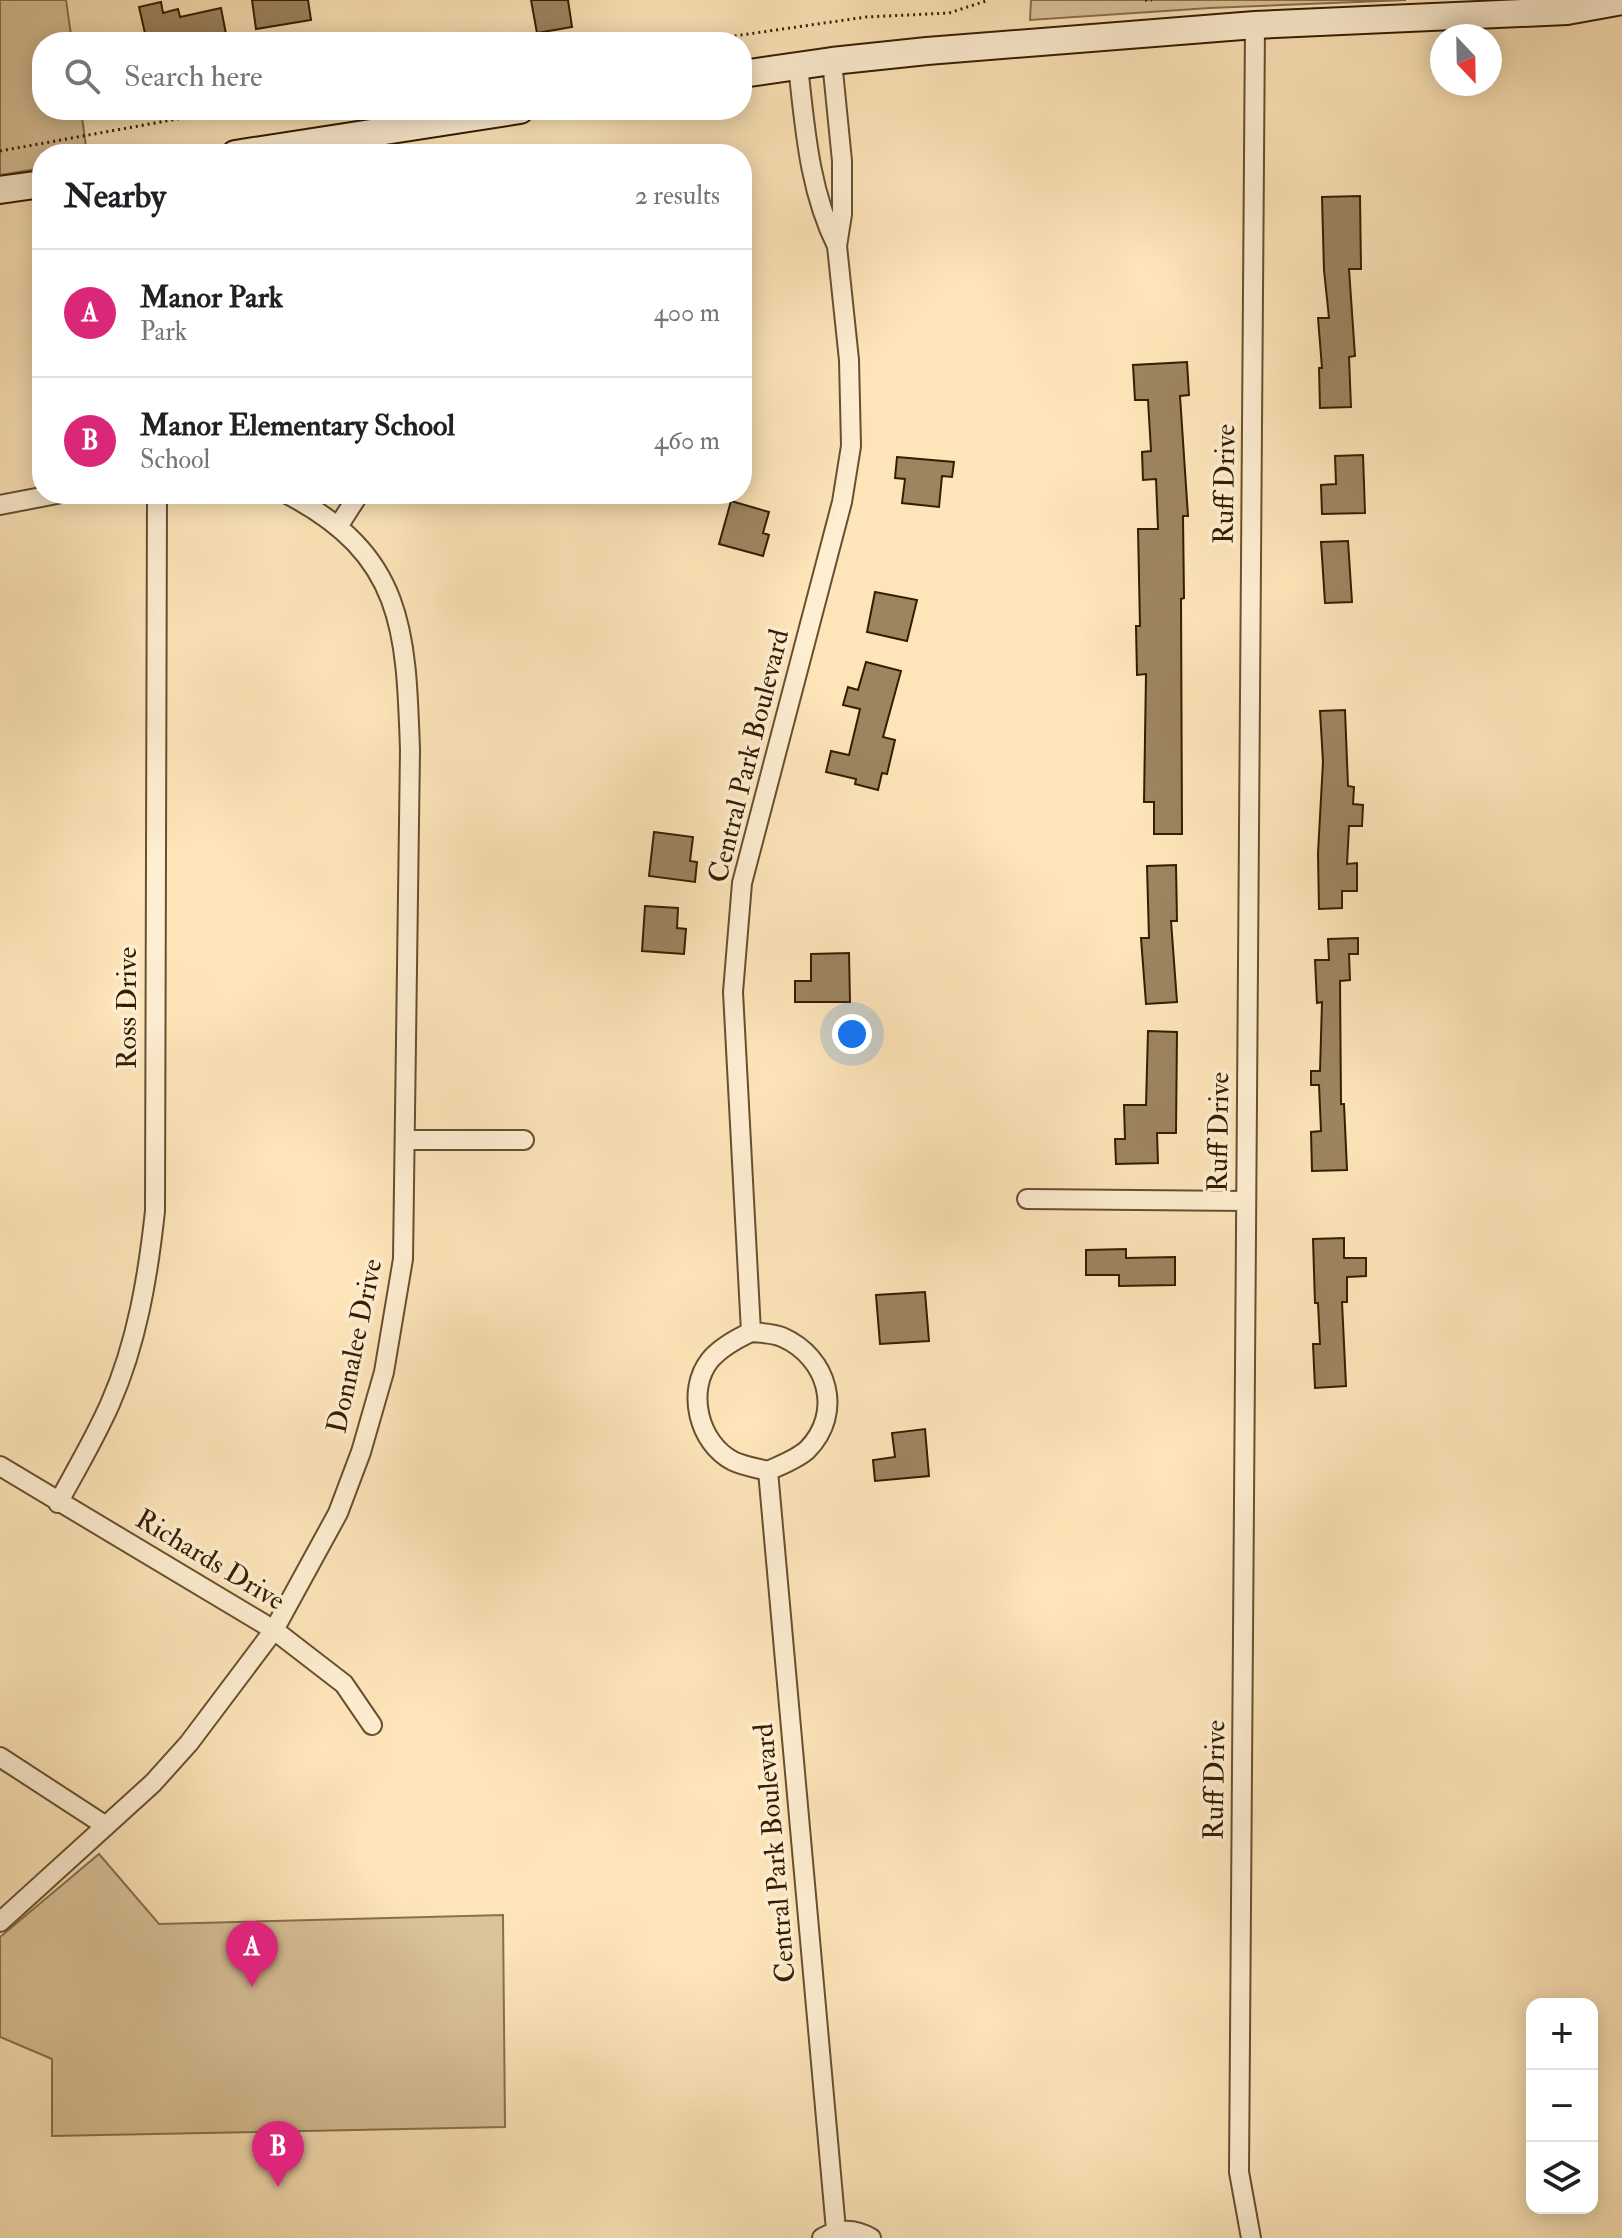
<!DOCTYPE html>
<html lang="en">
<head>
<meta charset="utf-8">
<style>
  body { margin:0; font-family:"IM FELL Double Pica",serif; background:#f6f6f6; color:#202124 }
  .controls { position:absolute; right:24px; bottom:24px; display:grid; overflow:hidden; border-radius:16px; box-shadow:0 4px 20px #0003 }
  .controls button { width:72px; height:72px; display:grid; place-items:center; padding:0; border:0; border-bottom:2px solid #e0e0e0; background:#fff; color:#202124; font:40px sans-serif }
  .compass { position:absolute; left:1430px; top:24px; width:72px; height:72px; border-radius:50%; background:#fff; box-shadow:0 4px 20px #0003; rotate:158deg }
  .you { position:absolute; left:852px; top:1034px; width:28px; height:28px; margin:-20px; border:6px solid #fff; border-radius:50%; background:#1a73e8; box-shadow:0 0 0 12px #1a73e833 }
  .badge { display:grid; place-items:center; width:52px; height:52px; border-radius:50%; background:#db2777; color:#fff; font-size:26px; font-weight:700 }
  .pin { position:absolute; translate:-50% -66px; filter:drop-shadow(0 2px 4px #0008) }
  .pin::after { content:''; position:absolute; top:42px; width:28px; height:24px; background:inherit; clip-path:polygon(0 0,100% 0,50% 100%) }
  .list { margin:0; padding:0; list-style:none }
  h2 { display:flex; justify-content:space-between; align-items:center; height:104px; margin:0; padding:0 32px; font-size:34px }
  h2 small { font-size:26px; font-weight:400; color:#757577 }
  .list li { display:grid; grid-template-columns:52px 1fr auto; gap:24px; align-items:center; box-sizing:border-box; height:128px; padding:0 32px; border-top:2px solid #e0e0e0 }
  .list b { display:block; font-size:30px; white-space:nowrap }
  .list p { margin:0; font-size:26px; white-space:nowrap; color:#757577 }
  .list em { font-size:26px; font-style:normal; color:#757577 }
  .icon { flex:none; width:44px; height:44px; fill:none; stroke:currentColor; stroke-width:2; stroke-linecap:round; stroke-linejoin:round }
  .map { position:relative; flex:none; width:1622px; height:2238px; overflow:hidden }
  .search { position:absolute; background:#fff; box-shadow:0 4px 20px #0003; left:32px; top:32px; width:720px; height:88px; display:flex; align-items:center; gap:20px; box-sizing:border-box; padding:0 28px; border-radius:32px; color:#757577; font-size:30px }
  .panel { position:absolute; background:#fff; box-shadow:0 4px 20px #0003; left:32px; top:144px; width:720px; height:360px; border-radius:32px }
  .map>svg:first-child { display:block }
  .green { fill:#dbc39a; stroke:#88704d; stroke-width:2 }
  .building { fill:#9d8560; stroke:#361d00; stroke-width:2 }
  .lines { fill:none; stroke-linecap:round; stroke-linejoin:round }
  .street-casing { stroke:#684f2e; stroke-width:22 }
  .secondary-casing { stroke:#361d00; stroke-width:30 }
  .path { stroke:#361d00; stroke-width:3; stroke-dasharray:2 4; stroke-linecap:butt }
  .street { stroke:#feeed2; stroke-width:18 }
  .secondary { stroke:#feeed2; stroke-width:26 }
  .labels { text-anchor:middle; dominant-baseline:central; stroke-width:7; stroke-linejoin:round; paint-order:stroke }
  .street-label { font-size:28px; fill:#361d00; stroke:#feeed2 }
</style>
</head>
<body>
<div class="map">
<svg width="1622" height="2238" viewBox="0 0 1622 2238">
  <rect width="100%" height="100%" fill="#fde5b9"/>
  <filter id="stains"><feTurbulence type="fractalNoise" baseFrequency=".0025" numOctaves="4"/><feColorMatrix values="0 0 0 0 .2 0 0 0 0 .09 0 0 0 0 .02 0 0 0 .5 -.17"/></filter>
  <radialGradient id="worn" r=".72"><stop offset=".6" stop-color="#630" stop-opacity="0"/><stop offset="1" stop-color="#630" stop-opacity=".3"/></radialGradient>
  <path class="green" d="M0,0H66L72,42H42V110H81L87,154H42V168L0,175Z
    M1031,0H1406L1210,8L1030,20Z
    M99,1854L159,1924L503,1915L505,2127L52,2136V2059L0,2037V1937Z"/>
  <path class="building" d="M252,0H308L311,20L256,29Z
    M531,0H568L572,27L537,33Z
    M161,2L163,13L178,9L180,17L221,8L226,34L190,42H179L178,37L147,42L139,7Z
    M1360,196L1361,269H1349L1355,356L1349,357L1351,407L1320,408L1319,368H1322L1318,318H1329L1324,270L1322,197Z
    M1187,362L1189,395L1180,396L1188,516H1183L1184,598L1181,599L1182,834H1154V802H1144L1146,674L1137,675L1136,626H1140L1138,529H1158L1156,479L1143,480L1142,452L1151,451L1148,400H1135L1133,365Z
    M1363,455L1365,513L1322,514L1321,485L1336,484L1335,456Z
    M897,457L954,462L952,477L942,476L939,507L902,503L905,479L895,478Z
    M731,501L769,512L763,533L769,535L763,556L719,544Z
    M1348,541L1352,602L1325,603L1321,542Z
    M875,592L917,600L907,641L867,632Z
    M866,662L901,671L883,737L895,740L887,774L882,773L878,790L855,784L856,779L826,772L831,751L849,755L860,709L843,705L848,687L858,690Z
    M1345,710L1348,786L1354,787L1353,804L1363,805L1362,826H1349L1347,864L1357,863V891H1342V908L1319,909L1318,853L1323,762L1320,711Z
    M654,832L693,837L690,861L697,862L695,882L649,876Z
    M1176,865L1177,921H1171L1177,1002L1146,1004L1141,938H1149L1147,866Z
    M645,906L678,908L677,928L686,929L684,954L642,951Z
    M1358,938V954H1349L1350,980L1340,981L1341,1104H1344L1347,1170L1312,1171L1311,1132L1321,1131L1319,1085H1311V1071H1320L1322,1002L1317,1003L1315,960H1329L1328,939Z
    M849,953L850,1002H795V981H811V954Z
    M1148,1031L1177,1032L1176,1133H1157L1158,1163L1116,1164L1115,1139H1125L1124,1105H1146Z
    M1344,1238V1258H1366V1276L1347,1277V1302H1342L1346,1386L1315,1388L1313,1344H1320L1318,1303H1315L1313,1239Z
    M1126,1249V1258L1175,1257V1285L1119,1286V1275H1086V1250Z
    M925,1292L929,1341L880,1344L876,1295Z
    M925,1429L929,1476L875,1481L873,1460L895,1457L892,1433Z"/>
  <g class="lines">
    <g class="street-casing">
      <path id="street" d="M798,66C805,128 809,190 837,246
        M0,505L57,494
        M339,525L359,494
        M406,1140H524
        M1027,1199L1246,1201
        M751,1332L733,992L742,883L842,502L851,446L849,360L837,246L842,214V161L832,61
        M751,1332C761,1333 773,1333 782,1337C828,1357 844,1413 807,1450C797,1459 781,1465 768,1471C757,1468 743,1466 733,1461C698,1443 686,1390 710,1360C721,1347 736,1339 751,1332Z
        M0,1466L274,1630L344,1684L372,1725
        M768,1471L836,2230
        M58,1503C76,1470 95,1438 110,1404C137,1343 148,1276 155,1211L157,494
        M0,1757L106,1826
        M0,1922L153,1783L189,1743L274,1630L338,1513L361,1452L384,1372L403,1259L410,750C406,630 404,555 287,494
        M822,2238C839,2228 854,2228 871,2238
        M1251,2238L1239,2172L1255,25"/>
    </g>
    <g class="secondary-casing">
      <path id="secondary" d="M742,74L832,61L927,51L1255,25L1567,11L1622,1
        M235,154L520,110
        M0,190L42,184"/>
    </g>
    <path class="path" d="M1145,0H1152
      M693,42L866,17L949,13L989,0
      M0,151L227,110"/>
    <use href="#street" class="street"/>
    <use href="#secondary" class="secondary"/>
  </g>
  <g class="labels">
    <g class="street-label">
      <text transform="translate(1225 484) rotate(-89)">Ruff Drive</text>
      <text transform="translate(749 756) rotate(-76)">Central Park Boulevard</text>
      <text transform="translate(127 1008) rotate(-90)">Ross Drive</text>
      <text transform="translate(1219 1132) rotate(-89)">Ruff Drive</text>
      <text transform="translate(355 1346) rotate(-78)">Donnalee Drive</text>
      <text transform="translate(210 1560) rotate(31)">Richards Drive</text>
      <text transform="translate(1215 1780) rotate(-89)">Ruff Drive</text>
      <text transform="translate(775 1853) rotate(-95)">Central Park Boulevard</text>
    </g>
  </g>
  <rect width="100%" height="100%" filter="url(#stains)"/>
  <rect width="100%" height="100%" fill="url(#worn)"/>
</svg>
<div class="controls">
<button>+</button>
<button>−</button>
<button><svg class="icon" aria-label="layers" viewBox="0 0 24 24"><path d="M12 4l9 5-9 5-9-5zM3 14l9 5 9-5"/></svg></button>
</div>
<svg class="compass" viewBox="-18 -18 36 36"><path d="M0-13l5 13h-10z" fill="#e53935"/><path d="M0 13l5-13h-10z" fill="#757577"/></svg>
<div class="you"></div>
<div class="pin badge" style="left:252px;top:1987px">A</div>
<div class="pin badge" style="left:278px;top:2187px">B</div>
<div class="search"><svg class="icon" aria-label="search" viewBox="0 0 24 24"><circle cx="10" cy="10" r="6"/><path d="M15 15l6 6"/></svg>Search here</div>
<section class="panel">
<h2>Nearby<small>2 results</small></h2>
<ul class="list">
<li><span class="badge">A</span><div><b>Manor Park</b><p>Park</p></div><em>400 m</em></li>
<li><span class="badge">B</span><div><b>Manor Elementary School</b><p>School</p></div><em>460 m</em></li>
</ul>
</section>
</div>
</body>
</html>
